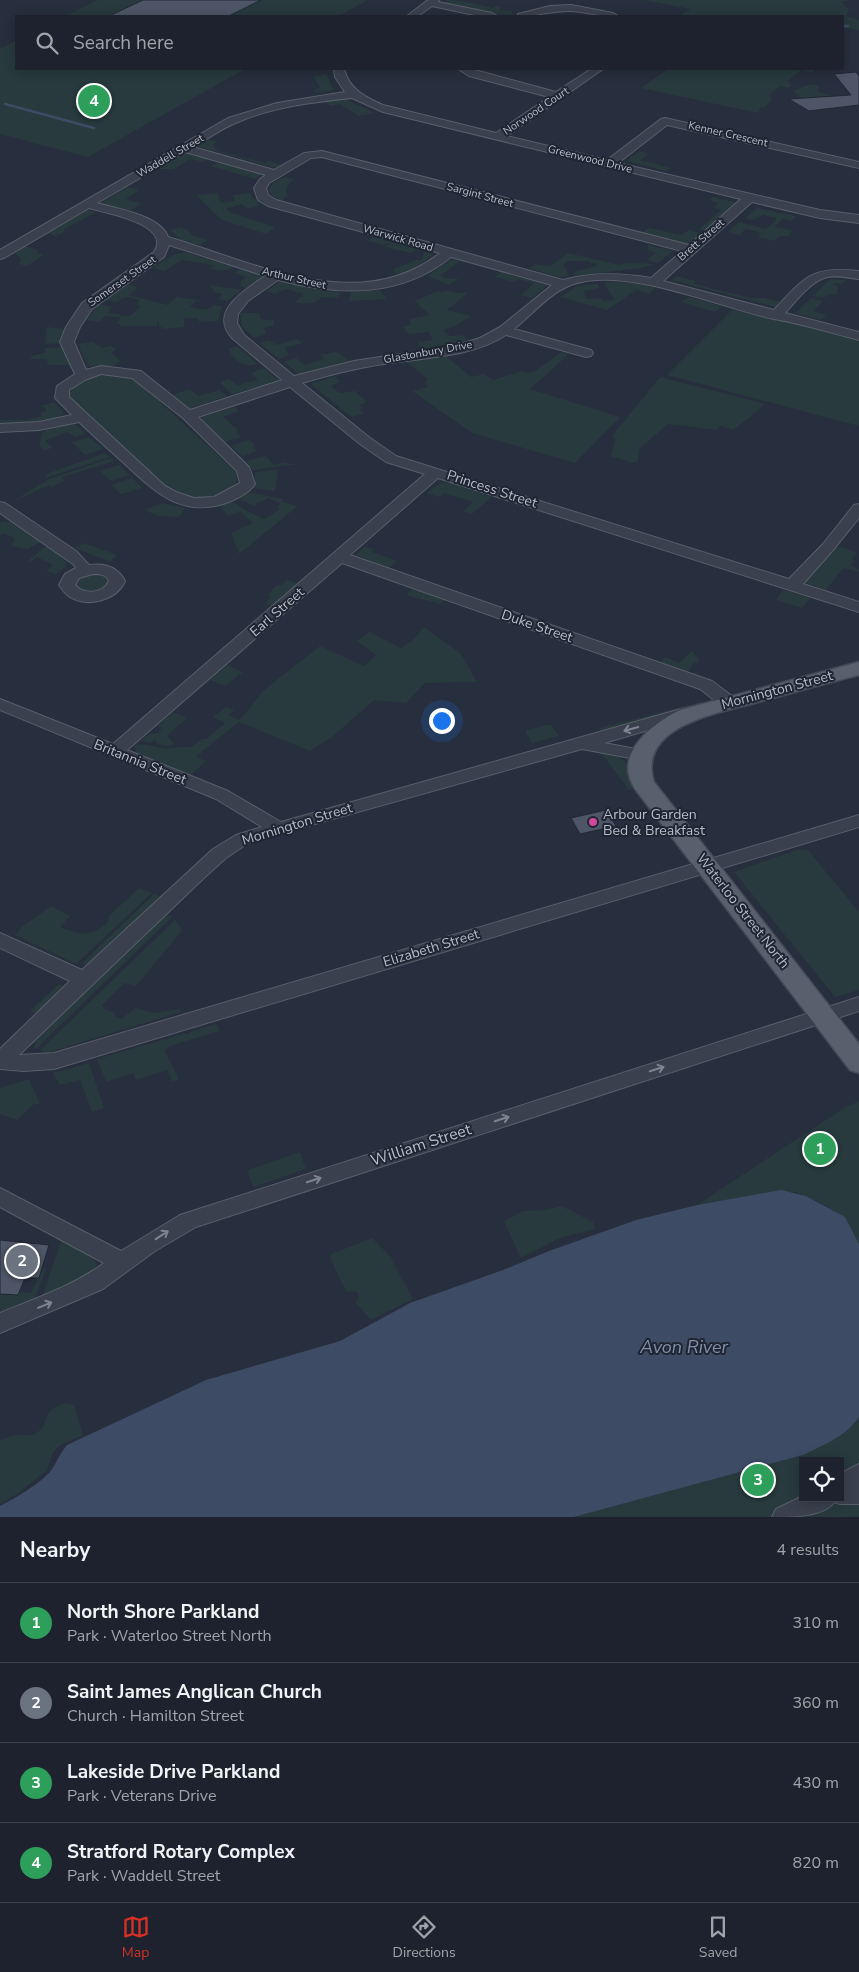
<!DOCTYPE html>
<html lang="en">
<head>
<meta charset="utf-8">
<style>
  body { margin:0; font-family:"Nunito Sans",sans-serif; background:#252a36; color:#f1f3f6 }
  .controls { position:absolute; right:15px; bottom:15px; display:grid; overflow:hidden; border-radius:0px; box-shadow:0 2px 12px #0003 }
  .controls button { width:45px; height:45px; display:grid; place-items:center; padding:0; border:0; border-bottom:1px solid #3b3f4a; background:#1d222e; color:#f1f3f6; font:25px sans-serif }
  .you { position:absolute; left:441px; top:720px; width:18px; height:18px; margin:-12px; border:4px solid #fff; border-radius:50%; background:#1a73e8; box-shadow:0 0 0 8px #1a73e833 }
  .badge { display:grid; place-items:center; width:32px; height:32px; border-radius:50%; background:#d93025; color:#fff; font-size:16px; font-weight:700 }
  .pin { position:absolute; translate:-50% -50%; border:2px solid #fff; box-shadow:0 1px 5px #0006 }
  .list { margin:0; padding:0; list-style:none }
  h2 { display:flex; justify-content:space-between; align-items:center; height:65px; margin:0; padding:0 20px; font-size:21px }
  h2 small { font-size:16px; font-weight:400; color:#a0a4aa }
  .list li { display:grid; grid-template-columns:32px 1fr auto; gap:15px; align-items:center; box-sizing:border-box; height:80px; padding:0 20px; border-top:1px solid #3b3f4a }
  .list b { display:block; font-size:19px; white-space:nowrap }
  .list p { margin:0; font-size:16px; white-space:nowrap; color:#a0a4aa }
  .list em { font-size:16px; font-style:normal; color:#a0a4aa }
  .icon { flex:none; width:28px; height:28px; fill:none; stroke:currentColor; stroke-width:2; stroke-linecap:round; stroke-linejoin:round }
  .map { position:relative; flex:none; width:859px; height:1517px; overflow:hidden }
  .search { position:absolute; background:#1d222e; box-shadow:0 2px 12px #0003; left:15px; right:15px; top:15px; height:55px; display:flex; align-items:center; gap:12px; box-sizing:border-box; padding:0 18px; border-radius:0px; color:#a0a4aa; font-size:19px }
  .sheet { height:385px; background:#1d222e }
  nav { display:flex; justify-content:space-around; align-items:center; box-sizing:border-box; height:70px; border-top:1px solid #3b3f4a; background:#1d222e; font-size:14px; color:#a0a4aa }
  nav a { display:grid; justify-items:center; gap:2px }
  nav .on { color:#d93025 }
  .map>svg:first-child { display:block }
  .green { fill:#283a3e; fill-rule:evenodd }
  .water { fill:#3d4b64 }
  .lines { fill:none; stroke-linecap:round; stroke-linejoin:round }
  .stream { stroke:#3d4b64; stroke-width:2.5 }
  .building { fill:#4d5566; stroke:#212734 }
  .minor-casing { stroke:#585e6b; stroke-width:2 }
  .major-casing { stroke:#434956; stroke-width:3 }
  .minor { fill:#3a404d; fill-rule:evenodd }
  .major { fill:#585f6d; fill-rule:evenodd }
  .oneway { stroke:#7e8491 }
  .hotel-dot { fill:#d1479c; stroke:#1f2532; stroke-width:2 }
  .labels { text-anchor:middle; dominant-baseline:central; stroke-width:4; stroke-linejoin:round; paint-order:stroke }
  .far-street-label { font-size:11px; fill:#b6bcc8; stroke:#1f2532 }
  .street-label { font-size:14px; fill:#b6bcc8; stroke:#1f2532 }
  .poi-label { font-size:14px; fill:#b6bcc8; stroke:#1f2532; text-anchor:start }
  .near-street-label { font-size:16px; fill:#b6bcc8; stroke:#1f2532 }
  .near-water-label { font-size:18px; font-style:italic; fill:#808fad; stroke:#1f2532 }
</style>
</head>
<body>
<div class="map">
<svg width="859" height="1517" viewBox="0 0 859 1517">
  <rect width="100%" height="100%" fill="#272e3d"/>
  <path class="green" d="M98,0H368L338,16H65Z
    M447,0C459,0 478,4 490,7L489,9L499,5L500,10L511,11L514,15L485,13L444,4Z
    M645,0H850L841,2L849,10L846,16L859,20V30L843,28V16H679L690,9Z
    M16,41V69H245L88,157L0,134V49Z
    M668,69H815L812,72L801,70L787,81L791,83V87L788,88L780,86L769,95L771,96V101L765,107H761L758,113L641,88Z
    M326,74L334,90L317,93L314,90L320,88L314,77Z
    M810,84L820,86L817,89L819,92L834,96L801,98L793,91Z
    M340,97L375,113L359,116L340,104L330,106L323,100Z
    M206,139L218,142L212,145L217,147L214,150L265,163L268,161L283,165L277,168L195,146Z
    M640,151L648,153L641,160L671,168L666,171L626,161Z
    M185,153L208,159L203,162L190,159L174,169H158Z
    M219,162L260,173L263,174L256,179L210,166Z
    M284,177L294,179C288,185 284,188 288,196L281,201L270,194L269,189L274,182Z
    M128,187L140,190L126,199L141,204L129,211L101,203Z
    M218,193L221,203L235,201L233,195L249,193L260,205L249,209L241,204L226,209L232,213L275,227L266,234L222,220L196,195Z
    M713,197L738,203L708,227L709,228L706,231L699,229L721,210L714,208L718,203L709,200Z
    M757,208L796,216L791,221L782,219L775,227L792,230L789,236H779L774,241L758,237L761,233L746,229L739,235L728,232L739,222L766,229L775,221L776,218L763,215L752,220L745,218Z
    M87,210L96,212L65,229L62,234L56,235L58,237L47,233Z
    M181,227L189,231L191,235L208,240L199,245L180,239L170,230Z
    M649,228L681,235L689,230L703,234L694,242L682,244L642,233Z
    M373,237L418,249L411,253L385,247L389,244L410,249L388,243L384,245L368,241Z
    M648,245L673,251L658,263L647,260L655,253L648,250Z
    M25,246L37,250V253L43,255L27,266L19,264L21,258L14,253Z
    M425,251L433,254C423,262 412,273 397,275L392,270L416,260H421Z
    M184,253H187L233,267C227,272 217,271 210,269L214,265L182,260L164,271L152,268L175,254Z
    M568,253L620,265L623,263C634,264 643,262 654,265L640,268L576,276L574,272L597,266L596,263L591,264L589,261H566V263L563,264L569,276L559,277L529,268L535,264L551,266Z
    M452,259L460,261L440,276L451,279L459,278L449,285L427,276Z
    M241,269L263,276L245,288L239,286L241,284L240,282L246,277L233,273Z
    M501,272L548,285L532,298L521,295L534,283L518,279L514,282L495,277Z
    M677,276L696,281L694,284L751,298H765L781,302L775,307L672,280Z
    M830,279L845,280L846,284L844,281L841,284L834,283L833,285L838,286L837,294H831L823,298L813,296Z
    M281,281L323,291L340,292L339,298L322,297C315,304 304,305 295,302L304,294L287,289L275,294L266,291Z
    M604,282L636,283L656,288L649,294L636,290L607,310L560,297L576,287L597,283L600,288L584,291L586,299L602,298L604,301L614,300Z
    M126,284L138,287L129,295L168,305L176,297L205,301H196L190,307C200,309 206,312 214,305L222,306L218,321L199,322L198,318H184V327L165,329L159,326V321L156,326H120V324L117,323L121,317L105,316L99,322L86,320L99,304L112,307L108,313L122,315L121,317L124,315L130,316L141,306L136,305L140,300L126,297L116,302L104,300Z
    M212,285C222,288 231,288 242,290L227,301L219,299L222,294L213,292L215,290L209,287Z
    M380,290L387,299L349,301L351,292Z
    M449,290L455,293H468L447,310L471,316L456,326L443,330L450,336L463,335L469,340L422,349L417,342L433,340L429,332L408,334L403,327L411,324L409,319L430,315L414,301L439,291L442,292Z
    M688,297L722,306L715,312L681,302Z
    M811,298L823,301L813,311L826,315L821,320L795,313Z
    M733,309L741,311L744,310L830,333L859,339V426L667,375Z
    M240,313H259L261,320H274V325L264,328L266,334L254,338L242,327Z
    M47,327L65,329L62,343L45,344Z
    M297,339L303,343L285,348L289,355L279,359L259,343L270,340L276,345Z
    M93,342L102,348L111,346L116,349L112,353L120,361L114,366H89L81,353L79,344Z
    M237,346L258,364C245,368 240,363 230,354L231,352L228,349Z
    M62,347L71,365H49L46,359H31V356L45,353V348Z
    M334,352L339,353L349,361L298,374L284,362L296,358L305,365L324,359L321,355Z
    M562,352L569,354L530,389L620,417L575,463L472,433L412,391L428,387L426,382L428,379L406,362L446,356L471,377L484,374L493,380L522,371L528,373L533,372Z
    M264,368L278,380L232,395L220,382L229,379L238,385L258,380L251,373Z
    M109,373L133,379L142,386L236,471L237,477L236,483C217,501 192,501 169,493L72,402L69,394L74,385L93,375Z
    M336,376L341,382L331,386L340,393L355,391L367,402L359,405L362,408L360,410L365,413L351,417L311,384Z
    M660,377L765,404L750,417L733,430L721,426L717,430L668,424L639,449L638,461L633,463L611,456L615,440L612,436Z
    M190,389L198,396L219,390L227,396L188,409L172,395Z
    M54,402L64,413C51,425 17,423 0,424V420H27L42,416L40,413L45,412L46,409L41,406Z
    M235,407L239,411L223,417L238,430L236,433L242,437L225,442L200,420V418Z
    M69,423L76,425L86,434L75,437L67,432L45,441L53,448L44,450L39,445L43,432L49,428Z
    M89,437L103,449L85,455L72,442Z
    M249,440L256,445L252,446L257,451L242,456L231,446Z
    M105,453L110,457L45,478L49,473Z
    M266,456L274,465L286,462L288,464H298L253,470L246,461Z
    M111,458L115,461L62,477L65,481L52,487L49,485L10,503L49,479Z
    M119,465L129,475L111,481L100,471Z
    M278,470L275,491L252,488L255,480V472Z
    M132,478L143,488L121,494L111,485Z
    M441,482L454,484L492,497L472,514L463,511L473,502L444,493L439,497L427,493Z
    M247,492L283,499L282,502L298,506L239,554L231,533L253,523L240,512L228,516L220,506L232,501L249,512L264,519L280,509L277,508L280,503L268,498L261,502H258L254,506L239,499Z
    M162,503L185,508L179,517L158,516L144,510Z
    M3,521L17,523L42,541L28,549L10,546L15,539L4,533L0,535V523Z
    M84,543L117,555L110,562L75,548Z
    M49,546L59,552V555L66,562V566L56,574L46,571L53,565L37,557L29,563L28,561L43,548Z
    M365,546L374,550L372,552L397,561L389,568L356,555Z
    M835,547H841L858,553L852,558L854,561L851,564L852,566L859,569V572L843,568L826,590L806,583L811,573Z
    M99,571L113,581L98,594L78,593L71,581L77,576Z
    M287,580L300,584L274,607L266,604L270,596L268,594L272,591L271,590L277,585L280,586Z
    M414,588L446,599L440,604L406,595Z
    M783,590H784L810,598L802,608L776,600Z
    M424,627L460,653L477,682L425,683L406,703L374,700L332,737L310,751L239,722L200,753L196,757L206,761L191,775L137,754L134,746C145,741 158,750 170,748C178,747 183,747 191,747L202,739H206L225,723L213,717L226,707L234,710L229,715L240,720L263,691L320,646L364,666L376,655L357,641L369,632L401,648L413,640Z
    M692,651L700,661L694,663L686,674L658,664L665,657L679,663Z
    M227,665L243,672L225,686L210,680Z
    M704,701L699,705L602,732L599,728Z
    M173,712L187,718L167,736L174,744L171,746L157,744L155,740L150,743L141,741L149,734L158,733L162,728L157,726Z
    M545,725H551L559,736L532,743L526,733V731Z
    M601,753C634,758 623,764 633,789L629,790Z
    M796,850H808L859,912V990L835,997L734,872Z
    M139,888L152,893L76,964L15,935L23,926L51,906L70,916L60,927C81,935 90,938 108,922L109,916Z
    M154,894L162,897L96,959L89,964L80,965Z
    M166,914L172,917L36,1049L35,1048V1042L43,1033Z
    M175,920L181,927V932L136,986L124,983L102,1005L106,1010L115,1013V1017L121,1019L136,1008L154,1013L180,1009L181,1012L49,1052L40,1050Z
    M59,984L63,986L60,992L37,1014L30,1011Z
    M216,1024L220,1031L173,1045L164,1050L179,1079L172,1082L167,1070L136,1080L133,1073L106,1082L97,1059L183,1034H190V1032Z
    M89,1063L104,1108L92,1112L80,1080L60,1085L53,1073Z
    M29,1079L40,1104H34L17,1120L0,1114V1088Z
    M859,1101V1244L827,1206L796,1192L697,1205L844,1108Z
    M300,1152L306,1169L254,1187L249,1176L248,1170Z
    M562,1206L593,1222L595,1229L560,1238L521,1258L504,1221L523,1211L545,1210Z
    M372,1238L389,1255L413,1299L371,1320L356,1303L359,1295L356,1291L346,1292L329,1255Z
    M62,1239C74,1246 91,1251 97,1265L94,1272L44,1296L43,1294Z
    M43,1268L46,1269L35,1299L0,1313V1290L31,1293Z
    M67,1403L74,1405L83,1435L60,1445L53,1452L47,1470L19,1493L0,1504V1441C5,1439 10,1436 15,1435C24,1434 30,1438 38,1432C52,1420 39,1410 67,1403Z
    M859,1417V1517H574L803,1455L854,1425ZM803,1461H840V1498H803Z"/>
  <path class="water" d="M781,1190L806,1196L845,1217L859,1244V1417C847,1436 823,1445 803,1455L574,1517H0V1506C15,1498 38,1485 50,1472C56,1464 60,1453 67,1445L206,1380L340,1341L410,1303L503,1270L549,1251L636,1220L697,1205Z"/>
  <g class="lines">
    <path class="stream" d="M843,26H848
      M5,104L94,128"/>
  </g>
  <path class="building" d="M143,0H261L229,16H109Z
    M856,72L859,76V105L809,111L789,99L851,95L834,74Z
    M606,810L616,826L580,834L571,818Z
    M0,1240L49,1245L39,1278H25L18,1295L0,1294Z"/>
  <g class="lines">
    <g class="minor-casing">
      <path id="minor" d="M428,0H439L438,2L492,13L497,16H479L432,6L418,16H407Z
        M571,5L613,13L618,16C602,17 587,12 571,11C553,10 535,17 517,16L518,14L550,6Z
        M334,69H344C349,89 365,97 383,105L496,133L549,97L469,76L458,69H471L556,92L591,69H603L507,136L607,160L661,119L665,118L859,162V168L667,125L618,163L820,210L859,215V223L820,218L752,202L663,281L774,310C805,277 811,266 859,271V279C849,278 837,275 827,277C811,281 796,301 785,313L859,332V340C831,333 803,324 774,319C720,308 625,265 571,285C548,294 533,314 514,329L591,350L593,353L591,356L586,357L506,335C471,358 424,357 384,364C356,368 329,375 302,383L370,438L396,456L789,579L823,544L854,505L859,504V518L833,550L803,584L859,602V612L438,478L350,555L712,681L736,699L738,703L736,707C722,710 711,697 700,689L342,563L127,750L228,791L281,822L681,709L687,708L693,709L696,713L693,717L604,743L647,751L650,755L647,759L641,760L582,749L248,843L226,858L206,876L19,1055L54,1053L859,815V827L54,1069L24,1071L0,1069V1049L70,981L0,948V933L82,970L213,849L236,835L262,827L216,799L0,710V699L113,744L425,474L386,462L360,444L290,387L198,417L249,467L255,484C249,493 237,499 226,503C181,518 155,492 125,464C109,450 94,436 79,422L39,430L0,432V424L39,422L72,415L55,398L57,386L75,374L60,342L66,327L82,303L154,252C156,249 158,245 157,241C154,221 105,213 89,208L4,258L0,259V250L228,118L277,103L345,92L335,77ZM352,98L383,112L741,199L689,245L322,151L304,153L274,170L193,147C208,139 222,128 238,122C273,107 314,102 352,98ZM185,152L266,175L260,179L254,188L258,200L268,206L440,253C359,317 253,262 168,237C160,215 117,209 97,203ZM322,157L682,251L651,278C621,273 592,272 563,280L276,200L268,195L266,188L269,183L311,158ZM169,245L265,276C245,290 207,312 233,339L282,380L190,410L141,371L101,366L86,370L74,342L80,327L92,309L164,257ZM451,257L552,285L500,327L480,338L453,346L354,361L294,376L244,335L237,323L238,314L248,301L278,280C339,296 400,298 451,257ZM101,374L132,378L183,418L237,471L240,483L214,497L194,498L176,492L165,486L69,397V390L85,380Z
        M0,502L5,503L76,551L89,565C104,563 118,567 125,581C117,600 88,608 70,597C65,594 62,589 59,585L65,574L76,568L73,564L0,513ZM93,574C99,574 106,574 109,581C103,594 84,595 75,585L79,578Z
        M859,997V1011L196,1227L155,1251L103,1289L0,1333V1313C36,1298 73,1286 104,1263L0,1207V1188L121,1251L180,1215Z
        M859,1464V1504H840L834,1502C825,1517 789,1517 772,1517L776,1509L803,1496V1498H840V1474Z"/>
    </g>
    <g class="major-casing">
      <path id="major" d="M859,662V675C827,683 795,692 762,701C724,712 636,724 654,782L859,1044V1073L850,1070L635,789C612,754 652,724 680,710Z"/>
    </g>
    <use href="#minor" class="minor"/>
    <use href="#major" class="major"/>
  </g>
  <defs><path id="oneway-shaft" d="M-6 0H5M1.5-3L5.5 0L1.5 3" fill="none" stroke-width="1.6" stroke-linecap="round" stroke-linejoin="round" transform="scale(1.25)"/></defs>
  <g class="oneway">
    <use href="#oneway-shaft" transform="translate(631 729) rotate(164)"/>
    <use href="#oneway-shaft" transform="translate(657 1069) rotate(-18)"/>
    <use href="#oneway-shaft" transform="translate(502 1119) rotate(-18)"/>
    <use href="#oneway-shaft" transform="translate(314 1180) rotate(-18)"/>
    <use href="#oneway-shaft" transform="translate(162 1235) rotate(-33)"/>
    <use href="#oneway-shaft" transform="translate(45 1305) rotate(-22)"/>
  </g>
  <circle class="hotel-dot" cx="593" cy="822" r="5"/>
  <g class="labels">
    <g class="far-street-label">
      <text transform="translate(536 111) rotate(-34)">Norwood Court</text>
      <text transform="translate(728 134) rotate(13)">Kenner Crescent</text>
      <text transform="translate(170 156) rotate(-30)">Waddell Street</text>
      <text transform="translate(590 159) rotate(14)">Greenwood Drive</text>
      <text transform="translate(480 195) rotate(15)">Sargint Street</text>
      <text transform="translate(398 238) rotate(16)">Warwick Road</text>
      <text transform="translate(701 240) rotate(-41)">Brett Street</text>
      <text transform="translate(294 278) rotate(13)">Arthur Street</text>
      <text transform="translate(122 281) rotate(-35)">Somerset Street</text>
      <text transform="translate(428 352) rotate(-10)">Glastonbury Drive</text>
    </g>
    <g class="street-label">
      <text transform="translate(492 489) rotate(18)">Princess Street</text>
      <text transform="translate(277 612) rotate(-41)">Earl Street</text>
      <text transform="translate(537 626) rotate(19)">Duke Street</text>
      <text transform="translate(777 690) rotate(-15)">Mornington Street</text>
      <text transform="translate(140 762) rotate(22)">Britannia Street</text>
      <text transform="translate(297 824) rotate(-17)">Mornington Street</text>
      <text transform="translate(743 911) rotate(52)">Waterloo Street North</text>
      <text transform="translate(431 948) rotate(-17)">Elizabeth Street</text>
    </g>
    <g class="poi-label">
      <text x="603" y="814">Arbour Garden<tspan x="603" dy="16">Bed &amp; Breakfast</tspan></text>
    </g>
    <g class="near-street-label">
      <text transform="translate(421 1145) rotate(-18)">William Street</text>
    </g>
    <g class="near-water-label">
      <text x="684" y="1347">Avon River</text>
    </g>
  </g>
</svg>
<div class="controls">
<button><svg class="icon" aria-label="locate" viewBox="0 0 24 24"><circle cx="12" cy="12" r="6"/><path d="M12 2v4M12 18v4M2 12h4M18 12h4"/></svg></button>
</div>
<div class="you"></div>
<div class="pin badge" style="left:820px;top:1149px;background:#2e9e5b">1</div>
<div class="pin badge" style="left:22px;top:1261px;background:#6b7280">2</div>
<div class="pin badge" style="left:758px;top:1480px;background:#2e9e5b">3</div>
<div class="pin badge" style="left:94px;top:101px;background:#2e9e5b">4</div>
<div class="search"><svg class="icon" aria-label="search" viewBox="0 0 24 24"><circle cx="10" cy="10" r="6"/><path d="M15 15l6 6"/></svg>Search here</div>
</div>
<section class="sheet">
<h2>Nearby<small>4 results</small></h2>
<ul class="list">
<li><span class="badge" style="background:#2e9e5b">1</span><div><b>North Shore Parkland</b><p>Park · Waterloo Street North</p></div><em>310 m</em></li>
<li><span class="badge" style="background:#6b7280">2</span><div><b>Saint James Anglican Church</b><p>Church · Hamilton Street</p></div><em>360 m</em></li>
<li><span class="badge" style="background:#2e9e5b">3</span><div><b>Lakeside Drive Parkland</b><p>Park · Veterans Drive</p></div><em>430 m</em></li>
<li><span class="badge" style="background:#2e9e5b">4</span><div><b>Stratford Rotary Complex</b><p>Park · Waddell Street</p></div><em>820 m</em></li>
</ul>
</section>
<nav>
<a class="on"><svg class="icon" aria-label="map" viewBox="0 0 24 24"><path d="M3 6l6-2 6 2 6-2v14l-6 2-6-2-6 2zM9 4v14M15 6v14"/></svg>Map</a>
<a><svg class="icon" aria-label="directions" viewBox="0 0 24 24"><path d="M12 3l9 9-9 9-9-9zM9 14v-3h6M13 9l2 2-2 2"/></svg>Directions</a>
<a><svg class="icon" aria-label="saved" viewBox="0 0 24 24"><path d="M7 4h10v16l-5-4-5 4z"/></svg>Saved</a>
</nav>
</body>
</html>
